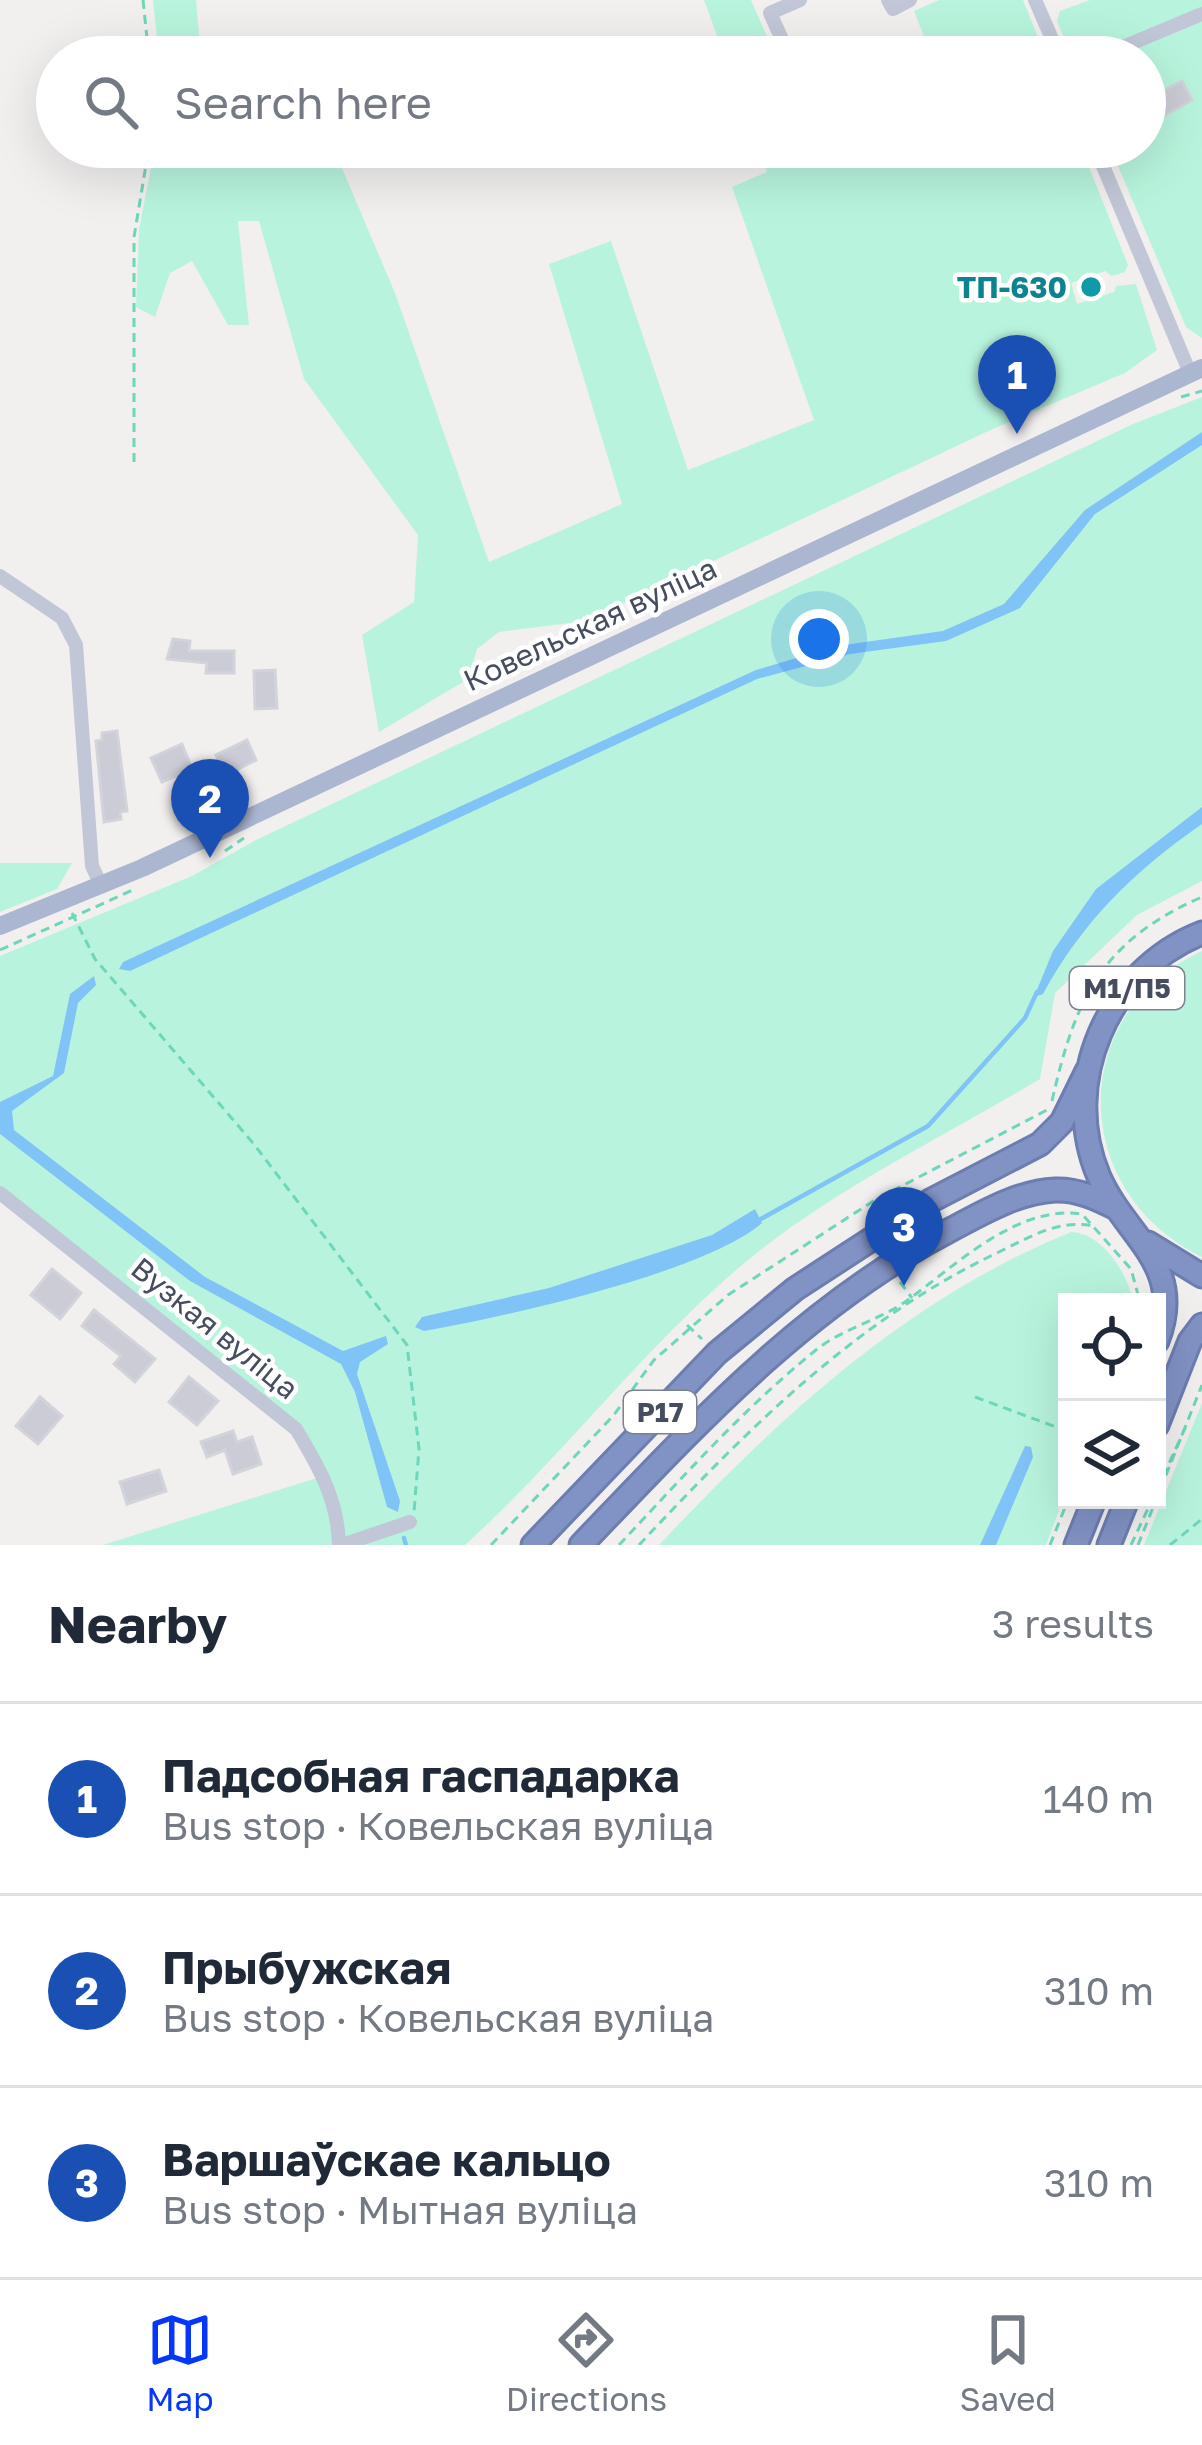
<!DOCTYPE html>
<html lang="en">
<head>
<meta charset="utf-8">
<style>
  body { margin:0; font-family:"Golos Text",sans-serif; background:#f6f6f7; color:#1f2937 }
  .controls { position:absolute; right:36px; bottom:36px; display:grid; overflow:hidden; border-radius:0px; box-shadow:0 12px 48px #0002 }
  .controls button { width:108px; height:108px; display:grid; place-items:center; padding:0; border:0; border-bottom:3px solid #e0e1e3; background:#fff; color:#1f2937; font:60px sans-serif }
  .you { position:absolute; left:819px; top:639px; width:42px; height:42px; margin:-30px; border:9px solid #fff; border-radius:50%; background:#1a73e8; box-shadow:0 0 0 18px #1a73e833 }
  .badge { display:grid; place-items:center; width:78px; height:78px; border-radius:50%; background:#0437f7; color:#fff; font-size:39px; font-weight:700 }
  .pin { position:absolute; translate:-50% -99px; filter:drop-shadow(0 3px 6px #0008) }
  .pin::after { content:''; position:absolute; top:63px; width:42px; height:36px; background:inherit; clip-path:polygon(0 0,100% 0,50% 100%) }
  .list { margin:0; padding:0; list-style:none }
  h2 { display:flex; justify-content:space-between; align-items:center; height:156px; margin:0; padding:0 48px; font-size:51px }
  h2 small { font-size:39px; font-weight:400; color:#747a83 }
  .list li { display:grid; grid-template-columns:78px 1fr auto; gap:36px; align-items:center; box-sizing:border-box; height:192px; padding:0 48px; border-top:3px solid #e0e1e3 }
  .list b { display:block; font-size:45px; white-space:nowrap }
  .list p { margin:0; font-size:39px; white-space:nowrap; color:#747a83 }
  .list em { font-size:39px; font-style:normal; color:#747a83 }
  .icon { flex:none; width:66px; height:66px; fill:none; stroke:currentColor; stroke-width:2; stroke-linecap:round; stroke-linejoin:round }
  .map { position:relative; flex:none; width:1202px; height:1545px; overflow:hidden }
  .search { position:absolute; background:#fff; box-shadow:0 12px 48px #0002; left:36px; right:36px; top:36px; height:132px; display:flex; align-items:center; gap:30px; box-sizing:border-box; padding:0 42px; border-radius:66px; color:#747a83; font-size:45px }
  .sheet { height:732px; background:#fff }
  nav { display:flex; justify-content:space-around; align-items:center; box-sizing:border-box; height:168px; border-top:3px solid #e0e1e3; background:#fff; font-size:33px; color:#747a83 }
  nav a { display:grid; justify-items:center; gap:6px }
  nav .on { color:#0437f7 }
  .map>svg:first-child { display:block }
  .green { fill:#b8f4dd }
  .water { fill:#80c3f6 }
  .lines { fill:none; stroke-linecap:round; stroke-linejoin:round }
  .stream { stroke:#80c3f6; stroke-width:4.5 }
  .building { fill:#cbccd5; stroke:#d2d3db; stroke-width:3 }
  .highway-casing { stroke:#6c7db0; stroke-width:27 }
  .path { stroke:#6cd7ba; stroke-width:3; stroke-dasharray:9 6; stroke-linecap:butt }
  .minor { stroke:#c1c7d6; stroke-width:14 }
  .major { stroke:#abb6d1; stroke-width:18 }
  .highway { stroke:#8192c4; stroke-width:21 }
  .culture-dot { fill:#0f9aa8; stroke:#fff; stroke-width:4.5 }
  .labels { text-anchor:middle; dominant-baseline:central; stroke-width:9; stroke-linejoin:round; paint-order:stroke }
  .shield { fill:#fff; stroke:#7d828f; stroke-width:3 }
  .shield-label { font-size:27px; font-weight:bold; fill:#454d5f }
  .culture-label { font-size:30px; font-weight:bold; fill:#0d838f; stroke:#fff; text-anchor:end }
  .street-label { font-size:30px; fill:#454d5f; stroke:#fff }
</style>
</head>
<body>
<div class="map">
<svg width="1202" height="1545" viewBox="0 0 1202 1545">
  <rect width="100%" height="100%" fill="#f2efef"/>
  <path class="green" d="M153,0H196L200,46L287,39L294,57H159Z
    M704,0H751L776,57H725Z
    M939,0H1023L1046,57H886L925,39L914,11Z
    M1090,0H1202V338L1186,327L1110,147H1145V57H1072L1057,21L1060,11Z
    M155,147H333L395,293L489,562L622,504L549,264L611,241L688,470L814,420L732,187L767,172L758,147H1081L1128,265L1125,272L1112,276L1105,271L1071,283L1077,304L1114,292L1116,286L1136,284L1157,350L1125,373L997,427L586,621L499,632L477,649L468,679L379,732L362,635L414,602L418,535L304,379L259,221H238L249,325H228L192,261L170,273L155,317L136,307L139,230Z
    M1202,397V881L1137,915L1055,993L1040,1079C938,1140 827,1192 736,1270C638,1355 561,1458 465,1545H103L323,1476L296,1428L0,1193V956L192,876L256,840L1133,424Z
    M0,863H72L57,889L0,912Z
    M1202,951V1257C1069,1192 1065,1014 1202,951Z
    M1071,1232C1102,1233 1128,1273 1133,1302H1067V1489L1046,1545H659C779,1417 907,1299 1071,1232Z
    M1202,1403V1545H1144Z"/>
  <path class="water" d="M1202,432V445L1095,514L1020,608L946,641L850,654L757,679L130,971L119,969L123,962L756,670L837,646L943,631L1004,604L1085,510Z
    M1202,807V824C1133,872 1083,921 1043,994L1034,997L1053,951L1096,889Z
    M94,976L96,985L78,1003L64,1073L12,1111L14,1130L205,1277L343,1351L386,1336L388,1344L360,1362L357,1374L400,1501L398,1512L387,1507L355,1392L341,1364L190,1281L0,1134V1102L53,1076L70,994Z
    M755,1209L762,1223C704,1273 504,1317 424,1331L415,1327L422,1317L549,1288L712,1235Z
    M1025,1446L1031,1447L1033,1457L996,1545H980Z"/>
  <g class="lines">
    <path class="stream" d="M759,1220L928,1126L1025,1018L1037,992
      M404,1538L406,1545"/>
  </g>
  <path class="building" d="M1182,81L1192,100L1151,123L1145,100Z
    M173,639L190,641L189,651H234V673H206L207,663L167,659Z
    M275,670L277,708L255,709L254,671Z
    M117,731L127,811L120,812L121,819L104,822L96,741L102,740V733Z
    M247,740L256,760L226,775L216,755Z
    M182,744L192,769L162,782L151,758Z
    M52,1269L81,1293L60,1319L31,1295Z
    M94,1310L155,1359L135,1382L114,1364L121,1356L82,1326Z
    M189,1377L218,1401L197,1425L169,1402Z
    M40,1397L62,1416L38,1444L16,1426Z
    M233,1431L237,1442L252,1437L261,1464L233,1474L225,1450L207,1457L201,1442Z
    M159,1470L166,1491L127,1504L120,1482Z"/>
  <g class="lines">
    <g class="highway-casing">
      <path id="highway" d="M1148,1243L1202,1276
        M1157,1341C1187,1265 1126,1238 1099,1177C1059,1083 1107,970 1202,933
        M1157,1425L1190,1341L1202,1325
        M533,1545L717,1353L795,1289L930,1201L1040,1144L1062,1122L1087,1071
        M581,1545C695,1426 804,1306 952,1229C984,1212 1018,1192 1055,1190C1077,1189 1096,1198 1116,1208
        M1076,1545L1094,1500
        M1109,1545L1127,1500"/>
    </g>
    <path class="path" d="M143,0L149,57
      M1181,397L1202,391
      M134,462V237L149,147
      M225,851L244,838
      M72,913L95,959L253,1143L407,1345L419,1449L414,1512
      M0,950L135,889
      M1052,1101C1075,999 1101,941 1202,897
      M900,1282L912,1298
      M687,1325L702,1339
      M975,1397L1067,1431
      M1157,1490L1186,1426
      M491,1545L613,1416L654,1360L728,1295L875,1200L1047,1110
      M619,1545C682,1478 744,1408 816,1350C842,1329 877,1321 905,1302C954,1267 1017,1204 1082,1214L1131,1269L1140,1302
      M639,1545C746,1431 855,1320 999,1252C1030,1237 1058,1219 1093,1226
      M1050,1545L1068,1500
      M1131,1545L1152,1500
      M1138,1545L1202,1385
      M1170,1545L1202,1519"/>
    <path class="minor" d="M888,0L893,9L910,0
      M1035,0L1060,57
      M790,57L770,13L800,0
      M1099,57L1202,14
      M1095,147L1190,373
      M0,576L62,618L76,645L92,866L101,885
      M0,1193L296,1429C319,1467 338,1500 339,1545
      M342,1545L410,1522"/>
    <path class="major" d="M0,926L142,868L1202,368"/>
    <use href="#highway" class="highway"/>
  </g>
  <circle class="culture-dot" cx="1091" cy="287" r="12"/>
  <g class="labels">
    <g class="shield">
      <rect x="1070" y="967" width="114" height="42" rx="9"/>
      <rect x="624" y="1391" width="72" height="42" rx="9"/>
    </g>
    <g class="shield-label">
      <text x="1127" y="988">М1/П5</text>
      <text x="660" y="1412">Р17</text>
    </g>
    <g class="culture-label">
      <text x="1067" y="287">ТП-630</text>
    </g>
    <g class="street-label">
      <text transform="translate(590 624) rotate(-25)">Ковельская вуліца</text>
      <text transform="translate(215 1328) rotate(39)">Вузкая вуліца</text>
    </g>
  </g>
</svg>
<div class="controls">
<button><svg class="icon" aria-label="locate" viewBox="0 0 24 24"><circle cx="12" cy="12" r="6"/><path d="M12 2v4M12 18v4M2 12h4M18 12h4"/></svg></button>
<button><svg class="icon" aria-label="layers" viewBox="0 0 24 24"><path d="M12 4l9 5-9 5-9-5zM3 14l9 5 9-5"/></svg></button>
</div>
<div class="you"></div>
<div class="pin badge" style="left:1017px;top:434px;background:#1a4fb4">1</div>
<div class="pin badge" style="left:210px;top:858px;background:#1a4fb4">2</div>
<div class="pin badge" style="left:904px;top:1286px;background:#1a4fb4">3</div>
<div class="search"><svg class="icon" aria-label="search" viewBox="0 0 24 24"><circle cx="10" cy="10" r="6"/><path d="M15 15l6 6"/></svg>Search here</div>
</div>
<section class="sheet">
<h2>Nearby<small>3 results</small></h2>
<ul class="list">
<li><span class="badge" style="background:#1a4fb4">1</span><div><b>Падсобная гаспадарка</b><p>Bus stop · Ковельская вуліца</p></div><em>140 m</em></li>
<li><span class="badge" style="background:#1a4fb4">2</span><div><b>Прыбужская</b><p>Bus stop · Ковельская вуліца</p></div><em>310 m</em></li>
<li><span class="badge" style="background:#1a4fb4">3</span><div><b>Варшаўскае кальцо</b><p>Bus stop · Мытная вуліца</p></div><em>310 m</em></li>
</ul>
</section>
<nav>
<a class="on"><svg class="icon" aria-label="map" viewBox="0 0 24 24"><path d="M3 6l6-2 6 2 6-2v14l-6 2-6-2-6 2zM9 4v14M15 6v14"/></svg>Map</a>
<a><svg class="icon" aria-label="directions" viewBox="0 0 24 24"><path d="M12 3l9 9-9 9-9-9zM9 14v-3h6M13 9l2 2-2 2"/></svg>Directions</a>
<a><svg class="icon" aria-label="saved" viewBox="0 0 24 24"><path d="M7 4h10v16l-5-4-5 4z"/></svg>Saved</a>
</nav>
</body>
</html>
